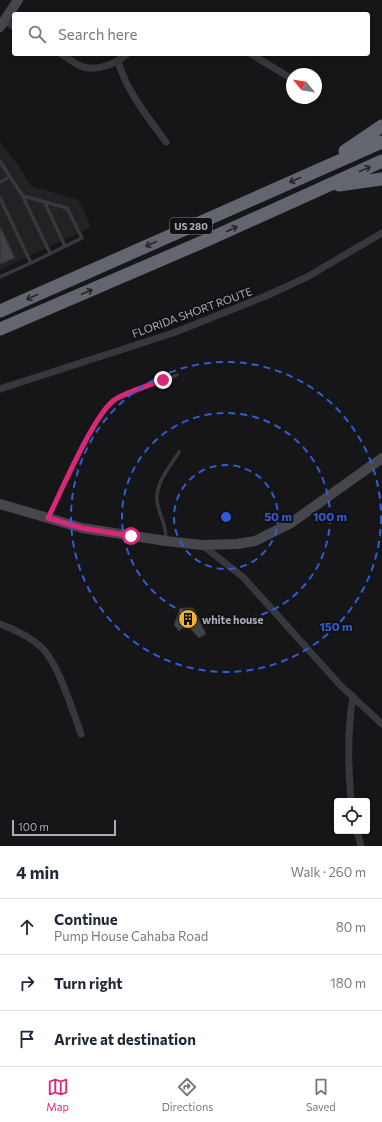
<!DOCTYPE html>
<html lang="en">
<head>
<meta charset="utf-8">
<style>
  body { margin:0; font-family:Commissioner,sans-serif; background:#f2f2f3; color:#1f2937 }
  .controls { position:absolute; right:12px; bottom:12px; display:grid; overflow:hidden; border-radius:4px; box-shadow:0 2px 10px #0003 }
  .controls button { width:36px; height:36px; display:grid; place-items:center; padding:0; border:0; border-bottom:1px solid #e0e1e3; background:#fff; color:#1f2937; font:20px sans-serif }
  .compass { position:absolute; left:286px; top:68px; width:36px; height:36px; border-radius:50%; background:#fff; box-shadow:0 2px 10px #0003; rotate:300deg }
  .scale { position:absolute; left:12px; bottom:10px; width:104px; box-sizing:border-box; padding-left:4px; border:2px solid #a8adb8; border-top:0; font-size:11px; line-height:14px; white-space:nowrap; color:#a8adb8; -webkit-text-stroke:3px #111113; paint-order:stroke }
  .stop { position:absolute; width:12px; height:12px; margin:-9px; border:3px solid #db2777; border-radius:50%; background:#fff }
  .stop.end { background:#db2777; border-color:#fff; box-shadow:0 1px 4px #0008 }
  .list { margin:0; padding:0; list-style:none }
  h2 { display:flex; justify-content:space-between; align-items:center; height:52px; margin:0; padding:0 16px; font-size:17px }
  h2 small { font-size:13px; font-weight:400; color:#747a83 }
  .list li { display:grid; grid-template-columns:26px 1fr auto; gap:12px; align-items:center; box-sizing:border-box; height:56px; padding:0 16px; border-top:1px solid #e0e1e3 }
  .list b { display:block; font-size:15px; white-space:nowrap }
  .list p { margin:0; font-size:13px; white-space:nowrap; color:#747a83 }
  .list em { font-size:13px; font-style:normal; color:#747a83 }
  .icon { flex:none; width:22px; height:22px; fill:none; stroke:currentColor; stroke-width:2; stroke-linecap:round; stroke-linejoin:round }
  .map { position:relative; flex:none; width:382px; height:846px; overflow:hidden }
  .search { position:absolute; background:#fff; box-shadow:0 2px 10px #0003; left:12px; right:12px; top:12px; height:44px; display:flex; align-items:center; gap:10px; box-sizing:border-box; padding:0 14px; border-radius:4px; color:#747a83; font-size:15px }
  .sheet { height:220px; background:#fff }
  nav { display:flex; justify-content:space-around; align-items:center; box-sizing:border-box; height:56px; border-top:1px solid #e0e1e3; background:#fff; font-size:11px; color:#747a83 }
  nav a { display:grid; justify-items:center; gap:2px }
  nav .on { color:#db2777 }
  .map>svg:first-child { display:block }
  .built { fill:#222225 }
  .building { fill:#404145; stroke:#303034 }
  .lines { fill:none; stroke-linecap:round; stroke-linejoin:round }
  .lane { stroke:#37383d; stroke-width:3.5 }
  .street { stroke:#37383d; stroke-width:7 }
  .secondary { stroke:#45474d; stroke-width:10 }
  .highway { stroke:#63666e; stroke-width:13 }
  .oneway { stroke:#26262a }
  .route { stroke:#db2777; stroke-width:5 }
  .ring { fill:none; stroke:#325cd3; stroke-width:2; stroke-dasharray:7 5 }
  .labels { text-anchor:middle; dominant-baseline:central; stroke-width:4; stroke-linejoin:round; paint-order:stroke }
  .shield { fill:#111113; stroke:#7b7e86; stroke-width:1 }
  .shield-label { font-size:10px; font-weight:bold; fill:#a8adb8 }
  .street-label { font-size:11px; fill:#a8adb8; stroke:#111113 }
  .poi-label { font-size:11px; font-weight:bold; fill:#a8adb8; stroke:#111113; text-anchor:start }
  .centre { fill:#325cd3; stroke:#111113; stroke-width:2 }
  .ring-label { font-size:12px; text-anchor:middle; font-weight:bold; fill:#325cd3; stroke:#111113; stroke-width:4; stroke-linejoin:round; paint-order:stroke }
</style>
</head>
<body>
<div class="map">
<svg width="382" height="846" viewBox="0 0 382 846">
  <rect width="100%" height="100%" fill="#161618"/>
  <path class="built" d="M0,142L17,163L31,186L79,200L91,227L0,270Z"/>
  <path class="building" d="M0,226L15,258L0,264Z
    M180,608H193L206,634L199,638L187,625L179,631L174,625Z"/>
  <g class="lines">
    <path class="lane" d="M0,161L10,177
      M0,182L10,177L23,196L67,208L82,238L31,263L0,198
      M23,197L50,253
      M45,203L65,246
      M0,277L31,263
      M49,517C64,486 90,420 116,400L177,375
      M166,539C166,524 161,519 158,506C152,486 170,467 179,452"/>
    <path class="street" d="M5,21L14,27
      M61,54C68,58 76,65 83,67C99,71 115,64 127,54
      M251,54L289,77
      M118,62C128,93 147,116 166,142
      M0,389L173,333L266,296L307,277L382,233
      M202,545L243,577L341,686L382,724
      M0,624C14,629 30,637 41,647C58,662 73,712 81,734
      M351,801C348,766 347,731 353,696
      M357,831L361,846"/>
    <path class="secondary" d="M0,27L18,0
      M0,504L82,528L166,541L202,545L237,544L255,541L291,523L382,458"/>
    <path class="highway" d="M345,151L382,126
      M339,185L382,179
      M0,311L382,142
      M0,329L207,240L382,161"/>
  </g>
  <defs><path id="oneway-shaft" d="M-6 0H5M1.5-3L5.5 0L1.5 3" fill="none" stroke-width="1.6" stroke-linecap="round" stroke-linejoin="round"/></defs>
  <g class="oneway">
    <use href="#oneway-shaft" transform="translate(365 169) rotate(-24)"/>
    <use href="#oneway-shaft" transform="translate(295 180) rotate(156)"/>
    <use href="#oneway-shaft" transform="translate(232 229) rotate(-24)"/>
    <use href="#oneway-shaft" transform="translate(151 244) rotate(156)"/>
    <use href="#oneway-shaft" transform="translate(87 292) rotate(-23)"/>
    <use href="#oneway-shaft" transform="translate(32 297) rotate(156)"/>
  </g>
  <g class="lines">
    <path class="route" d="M131,536L82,528L48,518C61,492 93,416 114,400C128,391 148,386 163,380"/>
  </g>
  <g class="ring">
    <circle cx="226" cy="517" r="52"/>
    <circle cx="226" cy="517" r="104"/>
    <circle cx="226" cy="517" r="155"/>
  </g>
  <defs>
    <g id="building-disc" transform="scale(1)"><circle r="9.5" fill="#f2b134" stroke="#111113"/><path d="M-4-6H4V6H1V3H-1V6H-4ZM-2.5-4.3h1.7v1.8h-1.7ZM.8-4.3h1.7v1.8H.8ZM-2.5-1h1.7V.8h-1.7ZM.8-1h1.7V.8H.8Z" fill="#111"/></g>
  </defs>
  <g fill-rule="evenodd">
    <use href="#building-disc" x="188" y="619"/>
  </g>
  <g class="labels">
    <rect class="shield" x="170" y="218" width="42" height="16" rx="3"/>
    <g class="shield-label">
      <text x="191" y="226">US 280</text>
    </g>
    <g class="street-label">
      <text transform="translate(192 312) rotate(-20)">FLORIDA SHORT ROUTE</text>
    </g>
    <g class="poi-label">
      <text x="202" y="619">white house</text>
    </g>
  </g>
  <circle cx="226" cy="517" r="6" class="centre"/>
  <g class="ring-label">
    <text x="278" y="521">50 m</text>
    <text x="330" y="521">100 m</text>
    <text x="336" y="631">150 m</text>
  </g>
</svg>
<div class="controls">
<button><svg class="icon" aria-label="locate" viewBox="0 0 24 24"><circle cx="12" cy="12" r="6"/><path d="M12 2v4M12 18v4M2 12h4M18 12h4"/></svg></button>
</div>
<svg class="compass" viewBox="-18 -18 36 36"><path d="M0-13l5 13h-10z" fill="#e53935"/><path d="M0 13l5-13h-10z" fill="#747a83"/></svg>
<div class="scale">100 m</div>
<div class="stop" style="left:131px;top:536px"></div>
<div class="stop end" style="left:163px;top:380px"></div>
<div class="search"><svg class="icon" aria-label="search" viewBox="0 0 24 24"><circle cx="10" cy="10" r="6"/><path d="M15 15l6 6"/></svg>Search here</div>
</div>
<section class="sheet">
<h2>4 min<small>Walk · 260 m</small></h2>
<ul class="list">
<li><svg class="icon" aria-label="ahead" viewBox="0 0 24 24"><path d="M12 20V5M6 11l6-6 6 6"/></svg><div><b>Continue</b><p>Pump House Cahaba Road</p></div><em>80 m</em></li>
<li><svg class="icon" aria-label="right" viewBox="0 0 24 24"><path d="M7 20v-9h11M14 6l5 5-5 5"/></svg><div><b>Turn right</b></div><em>180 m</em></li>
<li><svg class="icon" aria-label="arrive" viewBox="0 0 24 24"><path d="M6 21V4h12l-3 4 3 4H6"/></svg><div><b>Arrive at destination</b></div></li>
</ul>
</section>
<nav>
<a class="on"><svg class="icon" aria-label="map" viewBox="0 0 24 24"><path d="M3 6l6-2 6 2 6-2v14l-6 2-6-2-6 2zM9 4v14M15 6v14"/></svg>Map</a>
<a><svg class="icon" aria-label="directions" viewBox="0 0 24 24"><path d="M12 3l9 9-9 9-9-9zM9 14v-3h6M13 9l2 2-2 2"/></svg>Directions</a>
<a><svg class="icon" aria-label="saved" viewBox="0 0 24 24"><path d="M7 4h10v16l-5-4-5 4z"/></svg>Saved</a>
</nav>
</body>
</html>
